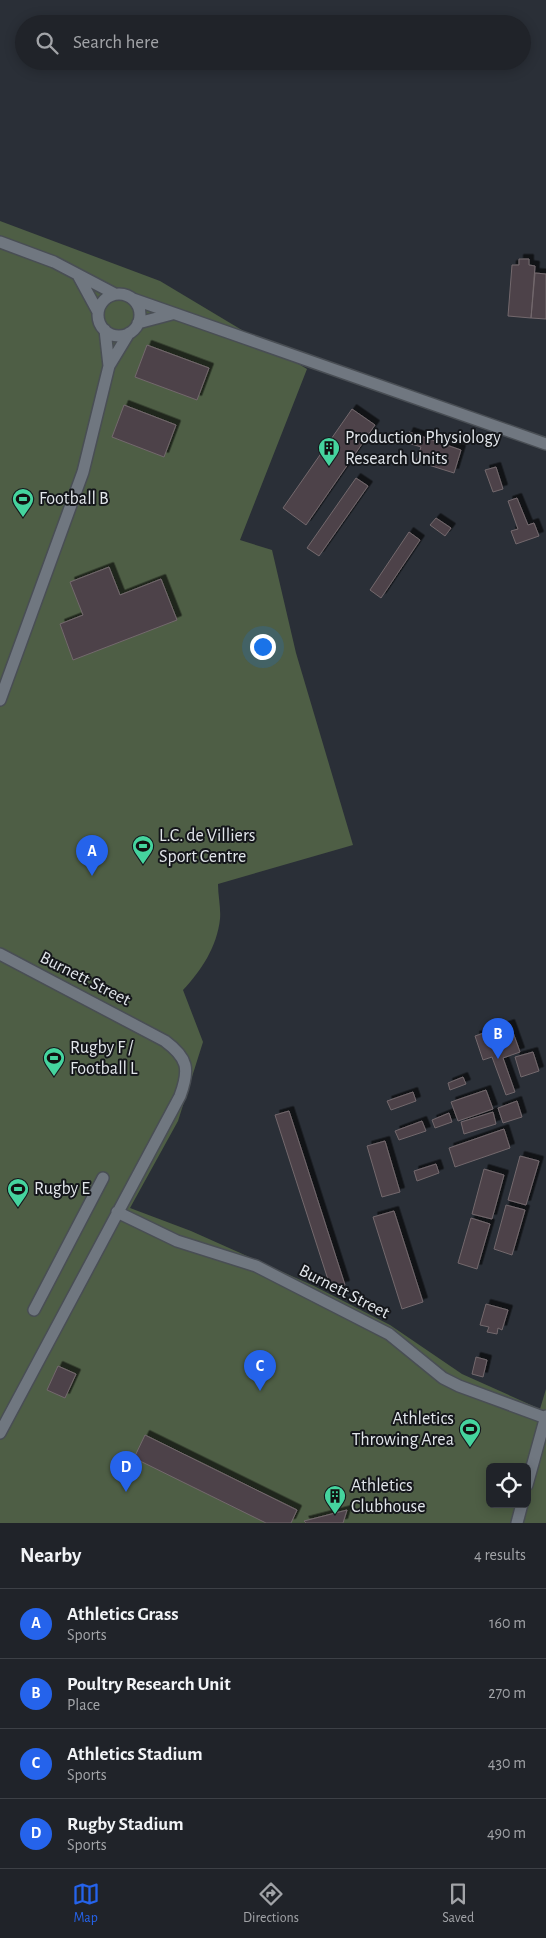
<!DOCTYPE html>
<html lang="en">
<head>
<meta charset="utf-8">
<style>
  body { margin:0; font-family:"Alegreya Sans",sans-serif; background:#282b31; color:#f1f3f6 }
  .controls { position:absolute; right:15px; bottom:15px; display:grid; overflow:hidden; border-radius:8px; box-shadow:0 2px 12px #0003 }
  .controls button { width:45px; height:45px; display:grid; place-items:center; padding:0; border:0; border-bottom:1px solid #3d4046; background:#202329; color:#f1f3f6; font:25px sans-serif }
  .you { position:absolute; left:262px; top:646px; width:18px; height:18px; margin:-12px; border:4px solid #fff; border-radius:50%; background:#1a73e8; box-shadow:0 0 0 8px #1a73e833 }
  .badge { display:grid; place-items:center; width:32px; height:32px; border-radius:50%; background:#2563eb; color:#fff; font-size:16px; font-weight:700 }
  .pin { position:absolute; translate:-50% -41px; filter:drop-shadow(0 1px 2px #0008) }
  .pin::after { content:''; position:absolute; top:26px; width:18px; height:15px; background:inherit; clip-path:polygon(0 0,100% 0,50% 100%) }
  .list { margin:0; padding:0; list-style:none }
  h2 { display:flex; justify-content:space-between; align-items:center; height:65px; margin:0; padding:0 20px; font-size:21px }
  h2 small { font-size:16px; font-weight:400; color:#a2a4a8 }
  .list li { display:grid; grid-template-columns:32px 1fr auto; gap:15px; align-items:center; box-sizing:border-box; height:70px; padding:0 20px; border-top:1px solid #3d4046 }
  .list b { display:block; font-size:19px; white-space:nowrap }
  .list p { margin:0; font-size:16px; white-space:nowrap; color:#a2a4a8 }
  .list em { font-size:16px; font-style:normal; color:#a2a4a8 }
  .icon { flex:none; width:28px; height:28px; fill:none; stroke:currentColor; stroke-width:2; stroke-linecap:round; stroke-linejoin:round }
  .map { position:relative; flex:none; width:546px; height:1523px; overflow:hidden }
  .search { position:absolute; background:#202329; box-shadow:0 2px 12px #0003; left:15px; right:15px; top:15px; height:55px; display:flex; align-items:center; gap:12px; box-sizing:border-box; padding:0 18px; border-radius:28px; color:#a2a4a8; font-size:19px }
  .sheet { height:345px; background:#202329 }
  nav { display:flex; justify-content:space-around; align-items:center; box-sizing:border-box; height:70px; border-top:1px solid #3d4046; background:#202329; font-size:14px; color:#a2a4a8 }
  nav a { display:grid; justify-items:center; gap:2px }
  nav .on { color:#2563eb }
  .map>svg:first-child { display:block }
  .green { fill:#4e5e45; fill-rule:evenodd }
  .building { fill:#4d4348; stroke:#73686d; filter:url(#shadow) }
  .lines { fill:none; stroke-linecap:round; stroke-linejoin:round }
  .minor-casing { stroke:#494e54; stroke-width:14 }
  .minor { stroke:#707780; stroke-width:11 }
  .labels { text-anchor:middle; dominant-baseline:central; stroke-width:4; stroke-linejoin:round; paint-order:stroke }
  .poi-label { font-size:18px; fill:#e2e6eb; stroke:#15171b; text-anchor:start }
  .street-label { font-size:18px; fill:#e2e6eb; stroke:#15171b }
</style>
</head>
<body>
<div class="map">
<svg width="546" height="1523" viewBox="0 0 546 1523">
  <defs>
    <filter id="shadow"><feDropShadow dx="4.5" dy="-4.5" stdDeviation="0" flood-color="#0009"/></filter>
  </defs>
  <rect width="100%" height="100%" fill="#2a2f37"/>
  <path class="green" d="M0,221L160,281L307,369L240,540L272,550L296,653L353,845L218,884C218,896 221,908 220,919C217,947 201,971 183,990L203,1042L178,1121L130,1208L191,1231L314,1286L390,1325L462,1374L540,1409L546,1389V1523H0ZM490,1467H527V1504H490Z"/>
  <path class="building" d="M519,259H529V265L535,266L531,318L508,316L512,265H519Z
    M535,273L546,274V319L531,318Z
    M147,345L209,368L197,400L135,377Z
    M124,405L176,425L164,457L112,437Z
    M352,409L375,425L306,525L283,508Z
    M409,432L461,450L454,473L416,461L421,447L405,442Z
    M496,467L503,489L493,492L485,470Z
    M356,478L368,486L319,556L307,548Z
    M517,498L528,525L534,523L539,536L516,544L511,531L518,529L508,501Z
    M436,518L451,528L445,536L430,525Z
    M409,532L420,540L381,598L370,590Z
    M109,567L120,595L161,579L177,620L73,660L60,624L83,615L70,582Z
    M510,1024L520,1052L503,1058L515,1092L506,1095L492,1057L483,1060L475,1036Z
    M533,1052L539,1071L521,1077L515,1057Z
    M463,1077L466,1084L450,1090L448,1083Z
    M486,1090L493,1109L458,1121L451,1102Z
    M413,1092L416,1101L391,1110L387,1101Z
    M517,1101L522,1117L503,1123L498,1108Z
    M289,1111L345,1285L331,1289L275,1115Z
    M493,1112L496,1124L464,1134L461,1122Z
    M449,1113L452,1122L435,1128L432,1120Z
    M422,1121L426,1131L399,1140L395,1131Z
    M504,1129L510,1148L455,1167L449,1148Z
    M385,1141L400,1192L382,1197L367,1146Z
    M520,1156L539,1161L526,1205L508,1200Z
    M436,1164L439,1173L417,1181L414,1171Z
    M484,1169L504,1175L492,1219L472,1214Z
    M506,1205L525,1210L512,1255L494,1249Z
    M394,1211L423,1302L402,1309L373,1217Z
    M471,1218L490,1224L477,1269L458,1263Z
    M486,1304L508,1310L502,1330L498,1328L497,1334L487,1332L489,1327L480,1325Z
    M476,1357L487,1360L483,1377L472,1374Z
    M58,1366L76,1374L65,1398L47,1390Z
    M145,1435L297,1510L291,1523H266L134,1458Z
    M347,1510L343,1523H306L304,1521Z"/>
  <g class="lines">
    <g class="minor-casing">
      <path id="minor" d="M0,242L54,262L115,294
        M79,277L98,312
        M98 315a21 21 0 1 1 42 0a21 21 0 1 1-42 0Z
        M133,299L546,444
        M138,323L172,314
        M105,330L109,366
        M0,700L83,472L109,366L129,333
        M0,954L165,1041C188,1058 190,1069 180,1096L0,1433
        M117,1212L177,1241L256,1266L389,1334L443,1378L459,1386L546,1418
        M34,1310L103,1178
        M527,1485L546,1416
        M517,1523L522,1504"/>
    </g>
    <use href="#minor" class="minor"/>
  </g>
  <defs>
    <g id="building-pin" transform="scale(1.125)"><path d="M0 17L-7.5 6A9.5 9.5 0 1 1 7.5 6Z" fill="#45d49e" stroke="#15171b"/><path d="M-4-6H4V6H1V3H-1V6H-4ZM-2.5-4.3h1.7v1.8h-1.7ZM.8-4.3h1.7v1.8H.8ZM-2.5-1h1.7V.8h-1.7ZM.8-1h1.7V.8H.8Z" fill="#111"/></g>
    <g id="stadium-pin" transform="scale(1.125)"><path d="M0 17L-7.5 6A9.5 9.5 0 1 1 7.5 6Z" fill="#45d49e" stroke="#15171b"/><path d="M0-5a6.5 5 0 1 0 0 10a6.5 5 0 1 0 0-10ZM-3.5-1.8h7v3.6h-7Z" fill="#111"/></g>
  </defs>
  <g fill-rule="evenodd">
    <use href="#building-pin" x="329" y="448"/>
    <use href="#stadium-pin" x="23" y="499"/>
    <use href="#stadium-pin" x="143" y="846"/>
    <use href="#stadium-pin" x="54" y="1058"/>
    <use href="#stadium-pin" x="18" y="1189"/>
    <use href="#stadium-pin" x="470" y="1429"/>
    <use href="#building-pin" x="335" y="1496"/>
  </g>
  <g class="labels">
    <g class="poi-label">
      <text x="345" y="438">Production Physiology<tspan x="345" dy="21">Research Units</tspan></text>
      <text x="39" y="499">Football B</text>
      <text x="159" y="836">L.C. de Villiers<tspan x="159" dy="21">Sport Centre</tspan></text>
      <text x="70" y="1048">Rugby F /<tspan x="70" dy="21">Football L</tspan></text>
      <text x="34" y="1189">Rugby E</text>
      <text x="454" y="1419" text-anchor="end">Athletics<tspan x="454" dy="21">Throwing Area</tspan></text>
      <text x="351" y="1486">Athletics<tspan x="351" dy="21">Clubhouse</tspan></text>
    </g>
    <g class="street-label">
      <text transform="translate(85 979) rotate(27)">Burnett Street</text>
      <text transform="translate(344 1292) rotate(27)">Burnett Street</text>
    </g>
  </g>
</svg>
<div class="controls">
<button><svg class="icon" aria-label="locate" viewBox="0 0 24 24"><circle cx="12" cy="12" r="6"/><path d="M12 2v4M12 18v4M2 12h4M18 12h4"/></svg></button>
</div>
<div class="you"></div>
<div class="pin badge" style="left:92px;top:876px">A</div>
<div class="pin badge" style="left:498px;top:1059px">B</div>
<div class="pin badge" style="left:260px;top:1391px">C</div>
<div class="pin badge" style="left:126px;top:1492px">D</div>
<div class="search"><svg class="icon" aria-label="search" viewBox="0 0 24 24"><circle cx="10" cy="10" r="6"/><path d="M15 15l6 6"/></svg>Search here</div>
</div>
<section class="sheet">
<h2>Nearby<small>4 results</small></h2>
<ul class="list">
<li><span class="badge">A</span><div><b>Athletics Grass</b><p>Sports</p></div><em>160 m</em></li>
<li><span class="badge">B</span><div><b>Poultry Research Unit</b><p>Place</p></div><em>270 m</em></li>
<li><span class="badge">C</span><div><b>Athletics Stadium</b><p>Sports</p></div><em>430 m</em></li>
<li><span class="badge">D</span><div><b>Rugby Stadium</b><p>Sports</p></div><em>490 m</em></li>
</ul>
</section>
<nav>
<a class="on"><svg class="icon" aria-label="map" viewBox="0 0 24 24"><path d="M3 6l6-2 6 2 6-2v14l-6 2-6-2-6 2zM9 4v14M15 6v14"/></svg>Map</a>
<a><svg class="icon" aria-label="directions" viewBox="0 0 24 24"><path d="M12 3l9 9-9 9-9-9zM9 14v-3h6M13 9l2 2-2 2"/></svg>Directions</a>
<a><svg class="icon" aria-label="saved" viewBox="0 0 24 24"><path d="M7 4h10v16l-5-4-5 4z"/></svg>Saved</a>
</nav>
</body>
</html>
